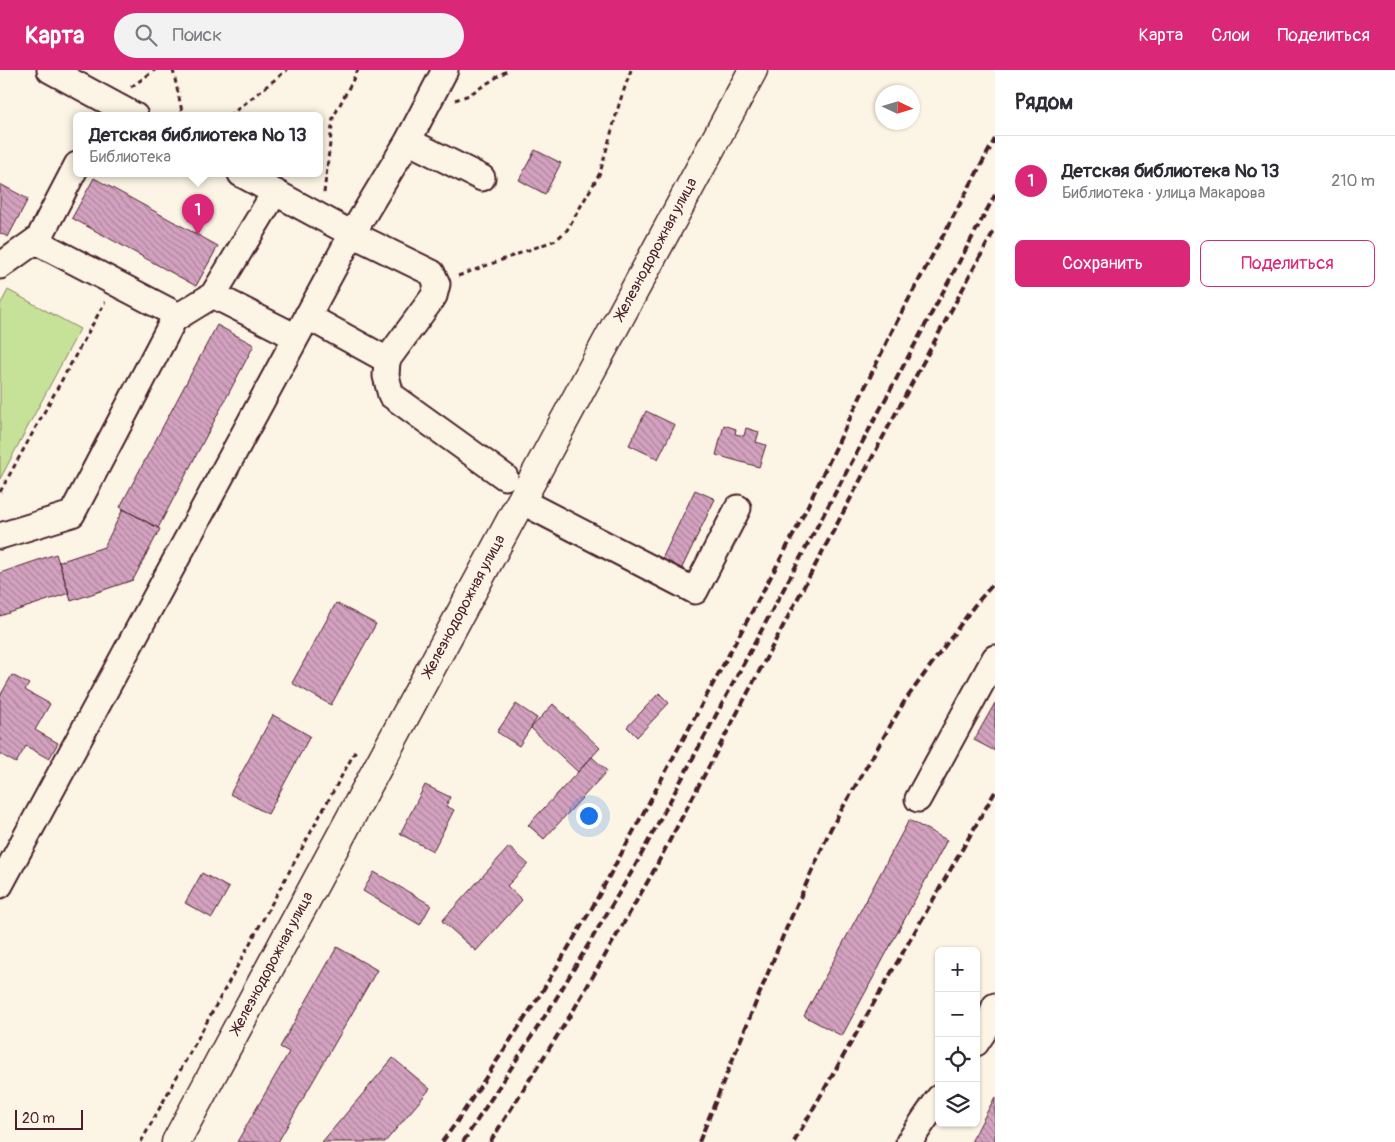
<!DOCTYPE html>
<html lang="ru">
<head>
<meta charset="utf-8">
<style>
  body { margin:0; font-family:Pangolin,sans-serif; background:#f2f2f3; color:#2b2b33 }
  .controls { position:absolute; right:15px; bottom:15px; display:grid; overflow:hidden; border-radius:8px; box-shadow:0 1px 4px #0004 }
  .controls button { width:45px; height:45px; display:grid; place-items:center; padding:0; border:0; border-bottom:1px solid #e1e1e2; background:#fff; color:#2b2b33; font:25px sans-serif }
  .compass { position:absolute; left:875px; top:15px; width:45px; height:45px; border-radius:50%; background:#fff; box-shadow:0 1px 4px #0004; rotate:94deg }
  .scale { position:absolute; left:15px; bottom:12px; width:68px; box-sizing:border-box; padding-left:5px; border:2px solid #4a1f2b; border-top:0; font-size:14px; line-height:18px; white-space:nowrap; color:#4a1f2b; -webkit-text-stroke:4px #fcf5e5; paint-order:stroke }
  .you { position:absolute; left:588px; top:745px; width:18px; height:18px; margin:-12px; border:4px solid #fff; border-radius:50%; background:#1a73e8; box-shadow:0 0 0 8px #1a73e833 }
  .badge { display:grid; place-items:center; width:32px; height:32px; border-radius:50%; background:#db2777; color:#fff; font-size:16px; font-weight:700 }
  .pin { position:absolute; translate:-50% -41px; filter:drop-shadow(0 1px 2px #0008) }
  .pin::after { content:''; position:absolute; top:26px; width:18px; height:15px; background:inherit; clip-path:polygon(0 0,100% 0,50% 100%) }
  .popup { position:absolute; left:73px; top:42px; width:250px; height:65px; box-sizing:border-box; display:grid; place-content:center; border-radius:8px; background:#fff; filter:drop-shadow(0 1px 4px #0005); font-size:16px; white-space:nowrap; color:#7c7c81 }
  .popup b { font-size:19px; color:#2b2b33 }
  .popup::after { content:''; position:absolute; left:50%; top:100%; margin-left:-10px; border:10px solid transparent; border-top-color:#fff }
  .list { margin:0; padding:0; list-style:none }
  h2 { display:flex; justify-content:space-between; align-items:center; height:65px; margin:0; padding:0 20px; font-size:21px }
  h2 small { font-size:16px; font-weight:400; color:#7c7c81 }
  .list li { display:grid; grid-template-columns:32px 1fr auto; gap:15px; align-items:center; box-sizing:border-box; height:90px; padding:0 20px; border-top:1px solid #e1e1e2 }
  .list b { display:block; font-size:19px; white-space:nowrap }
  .list p { margin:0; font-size:16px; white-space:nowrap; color:#7c7c81 }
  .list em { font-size:16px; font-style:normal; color:#7c7c81 }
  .actions { display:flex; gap:10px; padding:15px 20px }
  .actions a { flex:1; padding:11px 0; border:1px solid #db2777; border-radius:8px; text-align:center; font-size:18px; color:#db2777 }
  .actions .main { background:#db2777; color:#fff }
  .icon { flex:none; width:28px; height:28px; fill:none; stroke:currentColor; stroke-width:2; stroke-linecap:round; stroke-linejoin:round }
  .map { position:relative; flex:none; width:995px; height:1072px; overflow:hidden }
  header { display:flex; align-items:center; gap:30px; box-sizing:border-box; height:70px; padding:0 25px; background:#db2777; color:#fff }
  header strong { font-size:24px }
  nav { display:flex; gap:28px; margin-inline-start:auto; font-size:18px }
  .search { width:350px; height:45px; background:#f2f2f3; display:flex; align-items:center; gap:12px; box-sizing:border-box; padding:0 18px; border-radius:28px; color:#7c7c81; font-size:19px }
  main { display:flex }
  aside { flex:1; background:#fff }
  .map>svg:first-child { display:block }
  .grass { fill:#c6e299; stroke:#888062 }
  .building { fill:url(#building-back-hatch); stroke:#4a1f2b }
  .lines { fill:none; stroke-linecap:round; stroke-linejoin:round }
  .minor-casing { stroke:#4a1f2b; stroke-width:29 }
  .major-casing { stroke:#4a1f2b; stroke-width:31 }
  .path { stroke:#4a1f2b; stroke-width:3; stroke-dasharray:5 4; stroke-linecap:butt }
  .minor { stroke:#fcf5e5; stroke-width:25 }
  .major { stroke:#fcf5e5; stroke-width:28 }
  .rail { stroke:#4a1f2b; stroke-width:4; stroke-dasharray:8 4; stroke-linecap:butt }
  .labels { text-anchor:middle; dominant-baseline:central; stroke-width:4; stroke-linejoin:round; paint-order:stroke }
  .street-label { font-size:15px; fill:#4a1f2b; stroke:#fcf5e5 }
</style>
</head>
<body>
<header>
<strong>Карта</strong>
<div class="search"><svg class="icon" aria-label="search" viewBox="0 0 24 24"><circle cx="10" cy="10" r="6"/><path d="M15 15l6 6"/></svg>Поиск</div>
<nav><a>Карта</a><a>Слои</a><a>Поделиться</a></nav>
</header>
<main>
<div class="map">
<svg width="995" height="1072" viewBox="0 0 995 1072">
  <defs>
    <pattern id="building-back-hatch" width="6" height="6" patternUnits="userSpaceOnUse" patternTransform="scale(1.25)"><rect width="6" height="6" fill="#d3a2c0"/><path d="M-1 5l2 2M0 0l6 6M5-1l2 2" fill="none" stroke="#ad839c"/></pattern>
  </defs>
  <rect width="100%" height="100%" fill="#fcf5e5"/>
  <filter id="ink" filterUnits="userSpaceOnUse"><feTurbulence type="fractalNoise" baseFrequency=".02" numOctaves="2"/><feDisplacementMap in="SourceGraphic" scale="10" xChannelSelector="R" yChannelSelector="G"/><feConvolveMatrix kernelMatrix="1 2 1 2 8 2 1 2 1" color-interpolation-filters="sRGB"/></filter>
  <g filter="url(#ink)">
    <path class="grass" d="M8,220L80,259L0,409V235Z"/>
    <path class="building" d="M535,80L561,93L545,124L519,110Z
      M94,108L218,176L196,216L72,148Z
      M0,114L28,129L8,167L0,163Z
      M217,255L254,275L158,458L120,437Z
      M646,341L675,355L658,389L629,375Z
      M724,355L736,359L735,364L744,366L746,358L759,362L756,372L766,375L759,397L716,385Z
      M695,420L715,429L679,504L659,495Z
      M123,439L160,459L133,510L71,531L59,492L104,477Z
      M56,484L69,523L0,546V503Z
      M336,533L376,554L331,635L292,613Z
      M12,605L29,614L25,620L50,634L35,660L58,673L49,689L26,676L16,693L0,684V626Z
      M659,623L669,633L637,667L627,657Z
      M995,633V681L974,670Z
      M516,634L537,648L519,676L497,662Z
      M553,634L600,678L578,702L531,658Z
      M273,645L310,666L268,744L230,724Z
      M592,687L607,701L544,769L528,755Z
      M425,715L450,727L446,736L454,740L433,781L400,764Z
      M909,750L947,770L842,966L804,946Z
      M509,777L528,794L507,816L522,830L476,881L442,851Z
      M374,802L431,835L420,855L363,821Z
      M202,803L229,818L212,848L185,833Z
      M337,877L377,900L278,1072H237L289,982L280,977Z
      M393,988L430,1019L385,1072H322Z
      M995,1027V1072H971Z"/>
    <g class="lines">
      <g class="minor-casing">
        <path id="minor" d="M50,0L135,46
          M408,71L482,108
          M241,104L352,164L432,203L437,214L434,226L387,290L386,306L391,325L505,407
          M275,122L213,225L296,267
          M35,171L179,246
          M0,196L39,168L77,95
          M307,246L387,290
          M521,431L695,521L738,438
          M0,466L72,444L174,249L213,225
          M918,729L995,588
          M0,815L352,164L408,71L445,0
          M976,973L990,952L995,936
          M909,1072L939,1028"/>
      </g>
      <g class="major-casing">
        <path id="major" d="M176,1072L753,0"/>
      </g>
      <path class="path" d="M173,0L183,46
        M131,17L155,0
        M455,30L469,25L508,0
        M229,46L287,0
        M324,123L333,48L358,0
        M458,206L556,170L567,160L600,103L620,31L631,0
        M0,422L105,232
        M141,1072L357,678"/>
      <use href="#minor" class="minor"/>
      <use href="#major" class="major"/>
      <path class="rail" d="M442,1072L456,1053L540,925L592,838L796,460L896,253L995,69
        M463,1072L554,932L634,798L995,125
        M490,1072L573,941L652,804L891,352L995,159
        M699,1072L783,866L831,758L904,632L974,536L995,512
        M794,1072L995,722"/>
    </g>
  </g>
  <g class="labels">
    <g class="street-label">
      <text transform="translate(656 179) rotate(-62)">Железнодорожная улица</text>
      <text transform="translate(464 536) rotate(-62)">Железнодорожная улица</text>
      <text transform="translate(272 893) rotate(-62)">Железнодорожная улица</text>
    </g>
  </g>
</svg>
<div class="controls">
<button>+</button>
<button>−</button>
<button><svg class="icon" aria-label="locate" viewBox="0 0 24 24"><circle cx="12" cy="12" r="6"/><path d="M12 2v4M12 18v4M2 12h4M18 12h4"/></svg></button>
<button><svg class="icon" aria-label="layers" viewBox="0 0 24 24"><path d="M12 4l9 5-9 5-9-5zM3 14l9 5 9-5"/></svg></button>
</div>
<svg class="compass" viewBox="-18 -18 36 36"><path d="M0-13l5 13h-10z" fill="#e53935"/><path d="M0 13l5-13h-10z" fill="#7c7c81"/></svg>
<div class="scale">20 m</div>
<div class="you"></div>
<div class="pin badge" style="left:198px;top:165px">1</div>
<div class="popup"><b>Детская библиотека № 13</b>Библиотека</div>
</div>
<aside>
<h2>Рядом<small></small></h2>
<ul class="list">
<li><span class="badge">1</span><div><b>Детская библиотека № 13</b><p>Библиотека · улица Макарова</p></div><em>210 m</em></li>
</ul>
<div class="actions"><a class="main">Сохранить</a><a>Поделиться</a></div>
</aside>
</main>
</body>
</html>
